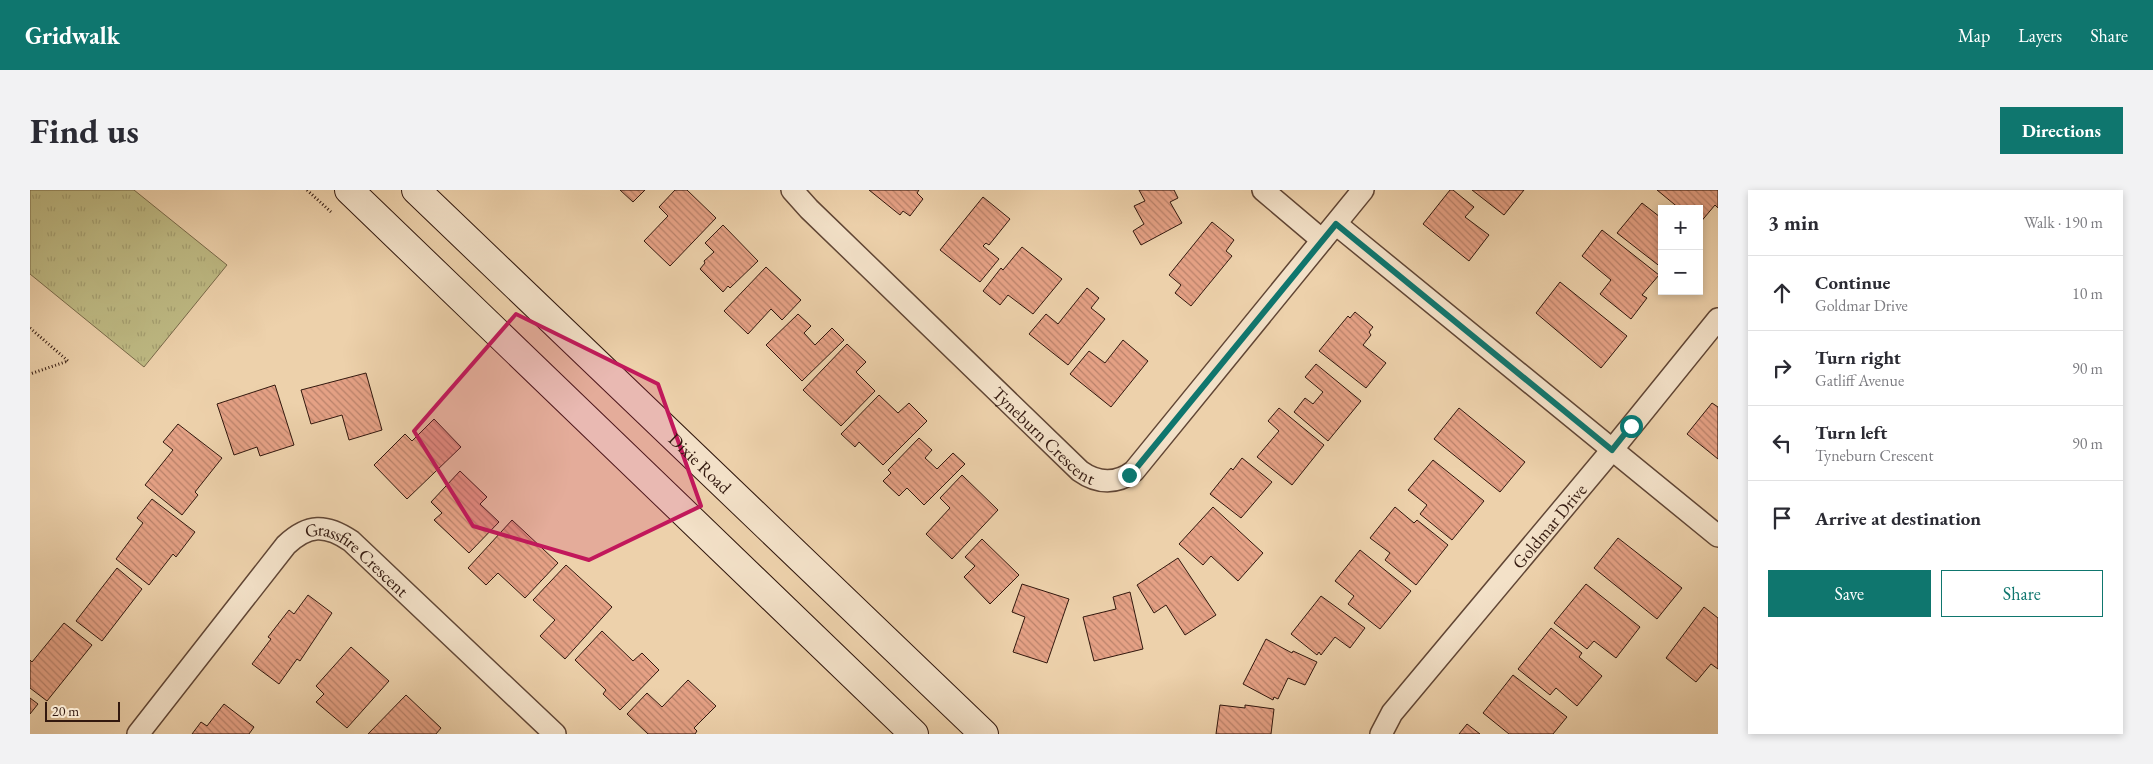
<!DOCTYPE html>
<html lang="en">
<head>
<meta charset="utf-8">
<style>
  body { margin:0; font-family:"EB Garamond",serif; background:#f2f2f3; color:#2b2b33 }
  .controls { position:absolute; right:15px; top:15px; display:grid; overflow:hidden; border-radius:0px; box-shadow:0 2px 8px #0003 }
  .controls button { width:45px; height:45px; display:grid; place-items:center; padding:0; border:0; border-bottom:1px solid #e1e1e2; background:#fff; color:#2b2b33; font:25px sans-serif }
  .scale { position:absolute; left:15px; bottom:12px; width:75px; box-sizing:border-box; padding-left:5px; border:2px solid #32180e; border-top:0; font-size:14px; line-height:18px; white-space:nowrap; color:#32180e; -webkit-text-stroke:4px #f3e1c8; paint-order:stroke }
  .stop { position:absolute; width:15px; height:15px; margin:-11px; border:4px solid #0f766e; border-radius:50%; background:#fff }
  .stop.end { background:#0f766e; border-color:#fff; box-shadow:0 1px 5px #0008 }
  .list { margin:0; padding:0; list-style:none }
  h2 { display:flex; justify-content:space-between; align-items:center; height:65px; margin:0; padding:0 20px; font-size:21px }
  h2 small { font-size:16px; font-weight:400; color:#7c7c81 }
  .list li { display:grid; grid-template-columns:32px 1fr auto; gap:15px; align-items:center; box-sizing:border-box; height:75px; padding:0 20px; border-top:1px solid #e1e1e2 }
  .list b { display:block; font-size:19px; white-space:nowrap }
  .list p { margin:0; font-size:16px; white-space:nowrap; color:#7c7c81 }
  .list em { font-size:16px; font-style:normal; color:#7c7c81 }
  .actions { display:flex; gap:10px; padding:15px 20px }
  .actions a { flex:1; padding:11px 0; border:1px solid #0f766e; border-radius:0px; text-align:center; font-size:18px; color:#0f766e }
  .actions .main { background:#0f766e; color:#fff }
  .icon { flex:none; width:28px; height:28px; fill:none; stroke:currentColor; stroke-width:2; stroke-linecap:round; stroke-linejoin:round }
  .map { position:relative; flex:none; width:1688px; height:544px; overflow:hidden; border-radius:0px }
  header { display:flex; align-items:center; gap:30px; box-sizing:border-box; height:70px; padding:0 25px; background:#0f766e; color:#fff }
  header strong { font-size:24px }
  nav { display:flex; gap:28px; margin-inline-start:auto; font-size:18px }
  .intro { display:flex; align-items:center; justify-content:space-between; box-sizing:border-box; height:120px; padding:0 30px }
  h1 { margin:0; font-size:35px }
  .button { padding:12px 22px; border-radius:0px; background:#0f766e; color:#fff; font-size:18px; font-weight:700 }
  main { display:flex; gap:30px; padding:0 30px }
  aside { flex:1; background:#fff; border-radius:0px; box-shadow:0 2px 8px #0003 }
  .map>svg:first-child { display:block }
  .park { fill:url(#park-tufts); stroke:#786949 }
  .building { fill:url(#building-back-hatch); stroke:#32180e }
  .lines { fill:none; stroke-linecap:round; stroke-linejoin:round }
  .street-casing { stroke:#614635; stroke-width:24 }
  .secondary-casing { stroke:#32180e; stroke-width:30 }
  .path { stroke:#32180e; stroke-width:3; stroke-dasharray:1 2.5; stroke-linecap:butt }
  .street { stroke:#f3e1c8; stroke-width:21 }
  .secondary { stroke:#f3e1c8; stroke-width:28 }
  .route { stroke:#0f766e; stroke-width:6 }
  .marked { fill:#c2185b; fill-opacity:0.2; stroke:#c2185b; stroke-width:4; stroke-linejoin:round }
  .labels { text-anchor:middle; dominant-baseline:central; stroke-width:5; stroke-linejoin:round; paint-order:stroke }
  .street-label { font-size:18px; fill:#32180e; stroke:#f3e1c8 }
</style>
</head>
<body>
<header>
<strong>Gridwalk</strong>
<nav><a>Map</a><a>Layers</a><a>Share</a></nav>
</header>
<div class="intro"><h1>Find us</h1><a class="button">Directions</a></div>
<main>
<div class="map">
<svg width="1688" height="544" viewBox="0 0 1688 544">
  <defs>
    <pattern id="park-tufts" width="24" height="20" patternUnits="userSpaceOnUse" patternTransform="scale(1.25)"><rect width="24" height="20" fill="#beba84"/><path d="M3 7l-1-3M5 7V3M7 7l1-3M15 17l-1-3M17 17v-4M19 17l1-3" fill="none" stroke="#a49f71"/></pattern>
    <pattern id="building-back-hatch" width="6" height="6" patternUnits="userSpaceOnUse" patternTransform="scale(1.25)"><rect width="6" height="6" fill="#e5a185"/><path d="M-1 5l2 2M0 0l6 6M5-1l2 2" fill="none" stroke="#ba826b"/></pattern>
  </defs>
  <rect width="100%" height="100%" fill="#edd1ab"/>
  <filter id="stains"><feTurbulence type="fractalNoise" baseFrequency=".004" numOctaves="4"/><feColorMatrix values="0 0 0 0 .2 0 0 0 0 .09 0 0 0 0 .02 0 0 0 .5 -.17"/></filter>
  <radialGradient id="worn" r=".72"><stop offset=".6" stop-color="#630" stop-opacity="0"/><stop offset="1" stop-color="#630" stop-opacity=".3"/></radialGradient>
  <path class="park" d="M0,0H104L197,75L114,177L0,84Z"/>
  <path class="building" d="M590,0H615L603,12Z
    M645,0H657L686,28L640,76L614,51L638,26L629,17Z
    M839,0H889L887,3L893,9L880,26L873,21L870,25Z
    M1109,0H1144L1148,8L1140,12L1152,33L1111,55L1103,41L1114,34L1104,16L1115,11Z
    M1420,0H1423L1444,17L1435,27L1459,45L1439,71L1393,34Z
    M1442,0H1494L1474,25Z
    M1627,0H1688V18L1685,15L1669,34V19H1650Z
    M953,7L980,29L959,55L956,53L953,56L969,69L950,92L910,60Z
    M1612,13L1630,27L1632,26V78L1587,43Z
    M1182,32L1204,50L1196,61L1202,66L1161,116L1145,103L1151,95L1139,85Z
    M693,35L728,71L700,98L698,96L693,102L670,79L675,73L674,71L684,62L675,53Z
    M1572,40L1629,85L1612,105L1617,108L1601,129L1570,104L1581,90L1552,66Z
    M992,57L1032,89L1003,124L978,105L970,115L953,101L971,78L973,80Z
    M736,77L771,110L752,130L741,119L718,144L694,121Z
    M1530,92L1597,146L1571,178L1506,123Z
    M1057,98L1069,108L1061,118L1075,129L1038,175L999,144L1016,124L1028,134Z
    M1325,122L1343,137L1339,142L1341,145L1333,155L1356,173L1336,198L1289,161L1318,126L1320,128Z
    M768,124L781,136L774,143L785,155L802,138L814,150L772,191L736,155Z
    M1093,150L1118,171L1081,217L1040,184L1059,161L1075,173Z
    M817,154L836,172L826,182L845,201L811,236L773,200Z
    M1286,174L1331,211L1298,251L1264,222L1275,208L1283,214L1293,202L1275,187Z
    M336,183L352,240L319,250L312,225L281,234L271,200Z
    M245,195L264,255L230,266L227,257L204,265L187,214Z
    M849,205L868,223L879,213L897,231L853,275L829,252L825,257L811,244Z
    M1682,213L1688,217V269L1657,244Z
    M1249,218L1294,255L1262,295L1227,267L1249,241L1238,231Z
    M1429,218L1495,272L1470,302L1404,249Z
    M404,229L431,257L377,309L344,275L375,244L382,251Z
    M148,234L192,268L165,302L168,305L152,325L115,295L143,260L133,252Z
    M889,248L902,260L895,268L907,279L923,263L935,274L894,315L877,298L869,306L853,291L861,283L858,280Z
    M1212,268L1242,292L1211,328L1180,304L1201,278L1203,280Z
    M1403,270L1454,311L1422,350L1390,324L1397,315L1378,300Z
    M430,281L457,307L450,314L469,332L439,363L404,330L412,323L401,312Z
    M932,285L968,320L922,369L896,344L920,318L910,308Z
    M122,309L165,342L146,367L143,364L119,395L86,369L113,333L107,328Z
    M1183,317L1233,363L1208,391L1181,366L1173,375L1149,354Z
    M1365,317L1384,333L1387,330L1418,355L1386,395L1355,370L1360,363L1340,348Z
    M482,330L528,373L495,408L468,383L456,395L438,378Z
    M1588,348L1652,398L1627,429L1564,378Z
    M952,349L989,385L960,414L934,387L945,376L935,367Z
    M1330,360L1381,401L1350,439L1318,414L1324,406L1305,391Z
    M1148,368L1186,425L1155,445L1136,415L1124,423L1107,395Z
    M536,375L582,417L535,469L510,446L525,430L503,410Z
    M87,378L112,399L72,451L46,431Z
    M992,394L1039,409L1017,473L983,462L995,427L982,422Z
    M1556,394L1610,437L1586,468L1564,451L1557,459L1524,433Z
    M1100,402L1113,459L1064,471L1053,427L1086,419L1083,407Z
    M278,405L302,423L270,471L267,469L249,494L222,474L241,449L238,447L259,420L264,424Z
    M1291,406L1335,438L1320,458L1305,447L1291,465L1289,462L1287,465L1261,444Z
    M1674,417L1688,428V479L1681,474L1666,492L1636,468Z
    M34,433L62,455L17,511L0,498V470L2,472Z
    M1521,438L1552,463L1549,467L1572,486L1547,516L1526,498L1520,505L1488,479Z
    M572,441L603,471L612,463L629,480L590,520L573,504L576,500L545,470Z
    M1236,449L1262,463L1263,461L1287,472L1275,495L1258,488L1248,509L1244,507L1243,510L1213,494Z
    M321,457L359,491L317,538L286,512L294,504L286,496Z
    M1483,485L1537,527L1523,544H1479L1453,523Z
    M658,490L686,516L664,538L667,541L665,544H618L597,524L617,503L632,517Z
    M376,505L411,538L406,544H338Z
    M0,508L8,514L0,524Z
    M194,514L224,537L219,544H162L171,532L177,536Z
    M1190,515L1215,518V515L1244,519L1241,544H1186Z
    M1437,534L1450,544H1429Z"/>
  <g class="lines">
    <g class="street-casing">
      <g id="street">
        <path id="s1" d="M762,0L779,19L1050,281C1068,294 1087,294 1104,281L1333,0"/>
        <path d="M1233,0L1292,50"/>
        <path d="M1306,34L1688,346"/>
        <path id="s2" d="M108,544L256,355C278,334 296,334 321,351L525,544"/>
        <path id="s3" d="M1351,544L1362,523L1582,260L1688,129"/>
      </g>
    </g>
    <g class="secondary-casing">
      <g id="secondary">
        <path d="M319,0L884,544"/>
        <path id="s4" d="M386,0L954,544"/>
      </g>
    </g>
    <path class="path" d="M277,0L301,22
      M0,138L38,171L0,184"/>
    <use href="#street" class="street"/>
    <use href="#secondary" class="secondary"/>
  </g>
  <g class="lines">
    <path class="route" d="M1099,285L1108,276L1306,34L1582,260L1601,236"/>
  </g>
  <path class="marked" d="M486,124L628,194L671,316L559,370L443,336L384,241Z"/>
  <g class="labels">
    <g class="street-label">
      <text stroke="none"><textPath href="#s1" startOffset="352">Tyneburn Crescent</textPath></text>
      <text stroke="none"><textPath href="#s4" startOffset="394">Dixie Road</textPath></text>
      <text stroke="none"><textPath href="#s3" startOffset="268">Goldmar Drive</textPath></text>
      <text stroke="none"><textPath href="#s2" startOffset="326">Grassfire Crescent</textPath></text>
    </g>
  </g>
  <rect width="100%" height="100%" filter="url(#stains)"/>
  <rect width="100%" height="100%" fill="url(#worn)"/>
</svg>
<div class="controls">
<button>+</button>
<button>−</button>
</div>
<div class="scale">20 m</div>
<div class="stop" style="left:1601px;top:236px"></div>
<div class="stop end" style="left:1099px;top:285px"></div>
</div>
<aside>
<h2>3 min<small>Walk · 190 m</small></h2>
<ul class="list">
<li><svg class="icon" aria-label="ahead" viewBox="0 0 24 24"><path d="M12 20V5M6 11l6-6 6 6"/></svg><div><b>Continue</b><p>Goldmar Drive</p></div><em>10 m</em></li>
<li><svg class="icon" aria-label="right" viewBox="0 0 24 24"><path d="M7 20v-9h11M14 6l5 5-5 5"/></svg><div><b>Turn right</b><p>Gatliff Avenue</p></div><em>90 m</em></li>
<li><svg class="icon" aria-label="left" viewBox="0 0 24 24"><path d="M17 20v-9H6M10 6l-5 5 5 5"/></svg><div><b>Turn left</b><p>Tyneburn Crescent</p></div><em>90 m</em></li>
<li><svg class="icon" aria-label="arrive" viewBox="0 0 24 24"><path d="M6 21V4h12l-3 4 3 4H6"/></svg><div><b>Arrive at destination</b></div></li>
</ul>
<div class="actions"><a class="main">Save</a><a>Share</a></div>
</aside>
</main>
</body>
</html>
